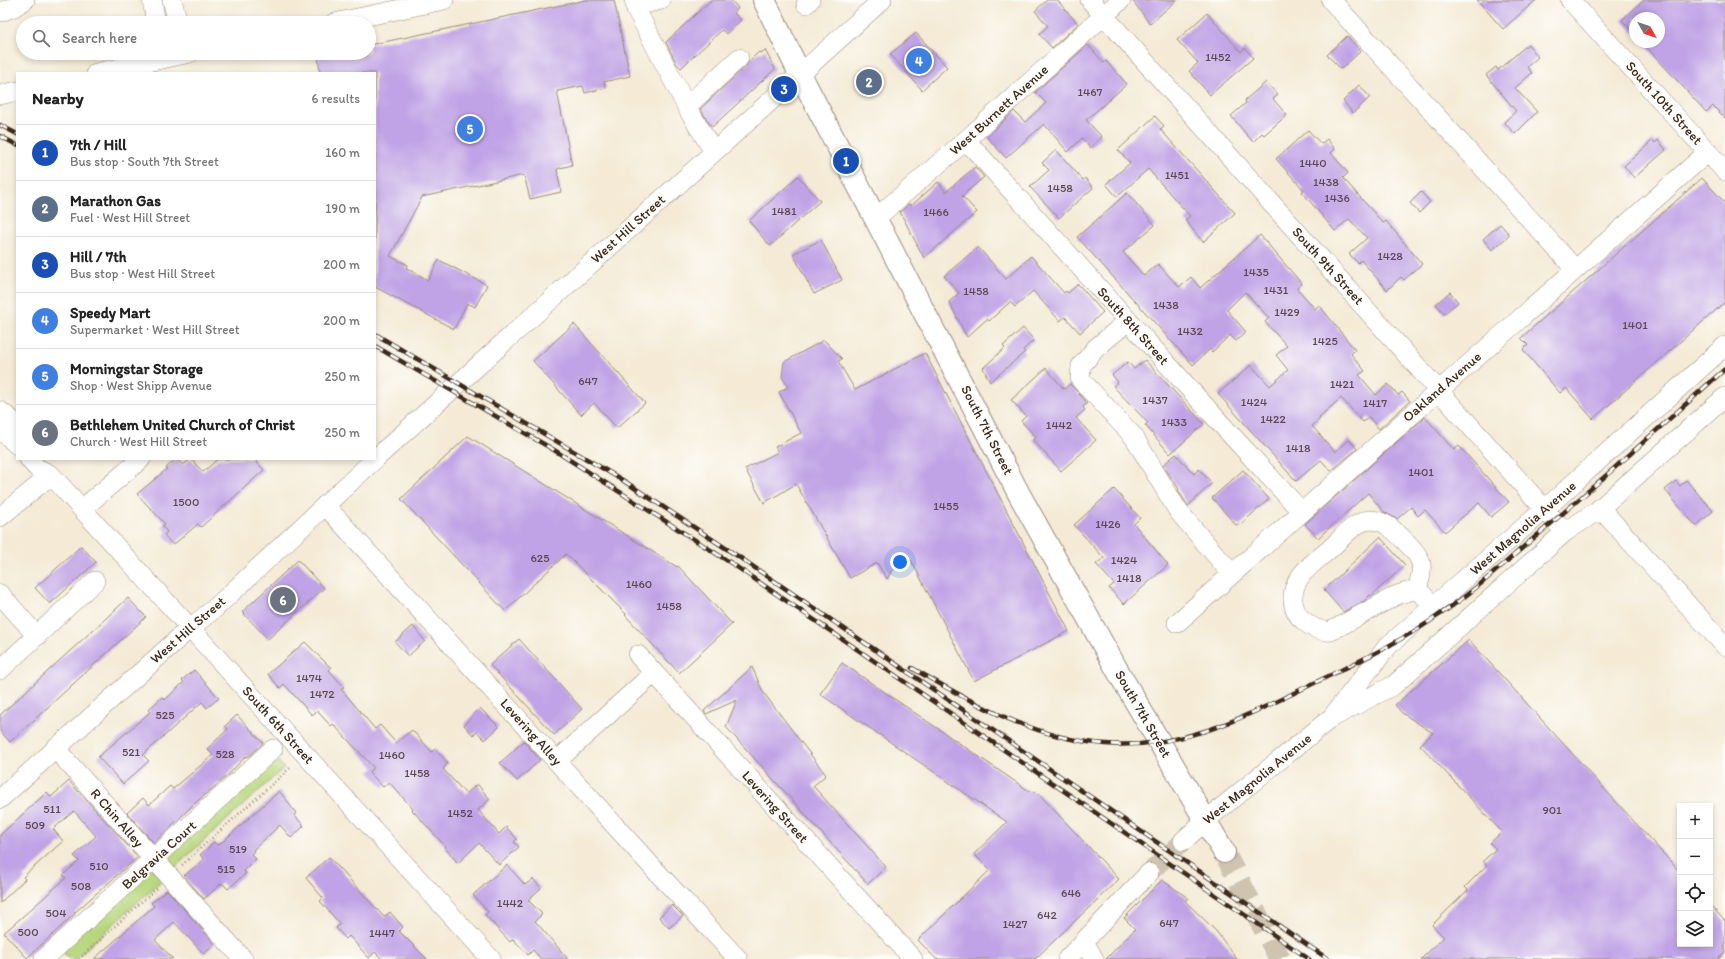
<!DOCTYPE html>
<html lang="en">
<head>
<meta charset="utf-8">
<style>
  body { margin:0; font-family:Itim,sans-serif; background:#f6f6f6; color:#222 }
  .controls { position:absolute; right:12px; bottom:12px; display:grid; overflow:hidden; border-radius:0px; box-shadow:0 2px 6px #0003 }
  .controls button { width:36px; height:36px; display:grid; place-items:center; padding:0; border:0; border-bottom:1px solid #e0e0e0; background:#fff; color:#222; font:20px sans-serif }
  .compass { position:absolute; left:1629px; top:12px; width:36px; height:36px; border-radius:50%; background:#fff; box-shadow:0 2px 6px #0003; rotate:130deg }
  .you { position:absolute; left:900px; top:562px; width:14px; height:14px; margin:-10px; border:3px solid #fff; border-radius:50%; background:#1a73e8; box-shadow:0 0 0 6px #1a73e833 }
  .badge { display:grid; place-items:center; width:26px; height:26px; border-radius:50%; background:#7c3aed; color:#fff; font-size:13px; font-weight:700 }
  .pin { position:absolute; translate:-50% -50%; border:2px solid #fff; box-shadow:0 1px 4px #0006 }
  .list { margin:0; padding:0; list-style:none }
  h2 { display:flex; justify-content:space-between; align-items:center; height:52px; margin:0; padding:0 16px; font-size:17px }
  h2 small { font-size:13px; font-weight:400; color:#767676 }
  .list li { display:grid; grid-template-columns:26px 1fr auto; gap:12px; align-items:center; box-sizing:border-box; height:56px; padding:0 16px; border-top:1px solid #e0e0e0 }
  .list b { display:block; font-size:15px; white-space:nowrap }
  .list p { margin:0; font-size:13px; white-space:nowrap; color:#767676 }
  .list em { font-size:13px; font-style:normal; color:#767676 }
  .icon { flex:none; width:22px; height:22px; fill:none; stroke:currentColor; stroke-width:2; stroke-linecap:round; stroke-linejoin:round }
  .map { position:relative; flex:none; width:1725px; height:959px; overflow:hidden }
  .search { position:absolute; background:#fff; box-shadow:0 2px 6px #0003; left:16px; top:16px; width:360px; height:44px; display:flex; align-items:center; gap:10px; box-sizing:border-box; padding:0 14px; border-radius:22px; color:#767676; font-size:15px }
  .panel { position:absolute; background:#fff; box-shadow:0 2px 6px #0003; left:16px; top:72px; width:360px; height:388px; border-radius:0px }
  .map>svg:first-child { display:block }
  .green { fill:#b7d77e; stroke:#79804e }
  .building { fill:#c0a3e6 }
  .lines { fill:none; stroke-linecap:round; stroke-linejoin:round }
  .minor-tunnel { stroke:#cfc4b0; stroke-width:19; stroke-dasharray:19 10; stroke-linecap:butt }
  .major-tunnel { stroke:#cfc4b0; stroke-width:22; stroke-dasharray:22 11; stroke-linecap:butt }
  .minor-casing { stroke:#988a7a; stroke-width:20 }
  .major-casing { stroke:#988a7a; stroke-width:24 }
  .path { stroke:#988a7a; stroke-width:2.5; stroke-dasharray:1 3; stroke-linecap:butt }
  .minor { stroke:#fff; stroke-width:19 }
  .major { stroke:#fff; stroke-width:22 }
  .rail-casing { stroke:#3b2a1e; stroke-width:4.5 }
  .rail { stroke:#fdfcf7; stroke-width:3; stroke-dasharray:9; stroke-linecap:butt }
  .labels { text-anchor:middle; dominant-baseline:central; stroke-width:4; stroke-linejoin:round; paint-order:stroke }
  .number-label { font-size:12px; fill:#5c4850 }
  .street-label { font-size:14px; fill:#3b2a1e; stroke:#fdfcf7 }
</style>
</head>
<body>
<div class="map">
<svg width="1725" height="959" viewBox="0 0 1725 959">
  <rect width="100%" height="100%" fill="#fdfcf7"/>
  <filter id="ink" filterUnits="userSpaceOnUse"><feTurbulence type="fractalNoise" baseFrequency=".025" numOctaves="2"/><feDisplacementMap in="SourceGraphic" scale="8" xChannelSelector="R" yChannelSelector="G"/><feConvolveMatrix kernelMatrix="1 2 1 2 8 2 1 2 1" color-interpolation-filters="sRGB"/></filter>
  <filter id="wash" filterUnits="userSpaceOnUse"><feTurbulence type="fractalNoise" baseFrequency=".012" numOctaves="4" result="noise"/><feDisplacementMap in="SourceGraphic" scale="16" xChannelSelector="R" yChannelSelector="G"/><feGaussianBlur stdDeviation="0.9" result="paint"/><feColorMatrix in="noise" values="0 0 0 0 0 0 0 0 0 0 0 0 0 0 0 0 0 1.4 0 .05"/><feComposite in="paint" operator="in"/></filter>
  <g filter="url(#wash)">
    <rect width="100%" height="100%" fill="#f4ead5"/>
    <path class="green" d="M272,754L284,768L174,868L162,854Z
      M150,866L162,880L75,959H70L59,948Z"/>
    <g id="blocks">
      <path class="building" d="M586,0H614L630,76L604,82L606,88L585,93L583,86L557,91L572,165L557,169L561,192L530,199L524,175L422,197L390,256L408,265L406,268L428,280L439,260L487,285L475,307L467,303L454,329L375,287V73H320L318,56L331,53H369V45Z
        M711,0H731L738,8L734,13L741,20L726,34L722,30L681,68L676,63L666,42Z
        M1047,0H1057L1078,24L1052,48L1039,34L1048,26L1035,11Z
        M1132,0H1177L1150,24Z
        M1477,0H1536L1503,29Z
        M1644,0H1725V118L1713,106L1706,112L1642,42H1659V18H1635V34L1622,20Z
        M1207,13L1241,52L1245,48L1253,58L1210,95L1189,71L1198,63L1177,40Z
        M916,33L947,67L922,90L890,54Z
        M1347,36L1361,51L1341,69L1327,55Z
        M1528,44L1538,57L1527,67L1532,73L1515,88L1537,112L1515,134L1504,122L1516,111L1486,75L1496,67L1498,70Z
        M1088,45L1104,63L1106,61L1127,84L1086,120L1102,137L1090,148L1082,138L1068,152L1044,124L1006,158L987,137L1014,111L1025,122L1046,103L1035,92Z
        M765,50L775,69L712,127L700,109L746,66L750,60L759,52L761,53Z
        M1266,82L1278,95L1273,99L1287,115L1264,135L1262,133L1253,142L1231,116L1246,103L1245,100Z
        M1359,85L1370,97L1353,113L1343,101Z
        M1155,116L1164,126L1160,129L1235,213L1203,242L1185,220L1190,216L1148,169L1117,197L1106,184L1130,163L1118,150Z
        M1308,130L1321,144L1327,139L1335,149L1331,153L1348,173L1343,178L1383,223L1386,221L1422,264L1404,280L1401,277L1387,290L1361,260L1358,263L1349,254L1367,238L1349,219L1335,231L1302,192L1304,190L1276,159Z
        M1653,140L1655,143L1658,140L1666,150L1634,178L1624,166Z
        M1056,150L1083,180L1085,178L1093,188L1059,218L1030,187L1049,170L1042,163Z
        M975,167L984,177L962,196L977,212L924,258L900,212L909,204L911,206L938,182L946,192Z
        M798,176L820,201L770,246L749,221Z
        M1702,178L1725,203V302L1593,419L1566,388L1560,393L1523,350L1528,345L1521,338Z
        M1421,192L1430,202L1419,213L1410,203Z
        M1127,193L1155,225L1123,252L1144,276L1158,264L1179,287L1191,277L1200,288L1260,235L1302,284L1297,288L1315,309L1319,305L1355,350L1351,354L1365,371L1359,375L1376,395L1388,384L1398,395L1402,392L1410,401L1379,429L1369,417L1363,422L1341,398L1319,417L1320,419L1312,426L1335,452L1349,439L1357,449L1331,471L1321,460L1296,481L1218,394L1251,365L1270,386L1288,370L1276,355L1287,346L1265,322L1269,318L1245,292L1227,310L1246,332L1236,341L1230,335L1212,352L1210,349L1193,365L1077,237Z
        M1500,224L1510,235L1492,250L1483,239Z
        M821,240L842,280L814,294L793,254Z
        M978,247L1006,279L1031,256L1064,293L1066,291L1068,293L1078,284L1103,312L1080,333L1065,317L1060,321L1033,291L1015,307L1010,302L989,321L987,319L967,337L949,302L959,293L944,276Z
        M1450,292L1458,302L1444,314L1436,304Z
        M574,324L645,403L617,428L594,403L581,415L533,361Z
        M1023,328L1034,340L1023,350L1025,352L990,382L983,368L1005,348L1003,346Z
        M824,340L842,359L838,361L855,390L925,353L1069,631L974,681L911,560L892,570L887,579L877,563L850,578L796,484L764,503L745,469L778,452L775,447L801,433L779,392L788,387L782,377L784,362Z
        M1145,360L1204,424L1170,454L1145,425L1148,423L1113,386L1118,382L1112,375L1128,362L1134,369Z
        M1046,368L1064,389L1070,384L1087,403L1083,407L1085,410L1076,418L1096,440L1061,471L1033,440L1036,437L1021,421L1026,416L1011,400Z
        M1425,417L1454,450L1459,446L1509,502L1491,517L1479,503L1445,532L1425,510L1418,516L1411,507L1397,519L1384,512L1368,493L1318,538L1305,524Z
        M468,436L677,567L678,566L732,624L679,673L625,615L626,614L566,554L505,611L401,499Z
        M1176,454L1194,474L1199,469L1212,483L1188,506L1178,490L1179,489L1163,465Z
        M176,459L183,465L191,459L203,472L218,459H254L264,470L201,527L198,524L173,545L164,535L167,532L162,526L165,524L137,494L167,469L166,468Z
        M1243,470L1269,499L1240,525L1238,524L1236,525L1212,498Z
        M1686,480L1713,511L1696,526L1665,490L1676,481L1680,486Z
        M1114,489L1140,518L1134,524L1168,565L1124,604L1109,588L1114,584L1096,564L1104,558L1074,525Z
        M1380,537L1405,565L1371,596L1370,595L1364,601L1343,612L1324,590Z
        M81,546L96,562L50,604L35,588Z
        M298,560L324,588L268,639L242,612Z
        M128,598L146,617L10,742L0,731V715Z
        M413,626L425,641L408,656L395,642Z
        M519,639L582,709L554,735L490,665Z
        M1469,640L1680,872V944H1710V905L1725,921V953L1718,959H1421L1444,937L1432,925L1468,890L1465,887L1487,865L1483,861L1496,849L1490,843L1502,832L1420,745L1433,733L1402,713L1395,705Z
        M305,642L331,668L329,670L344,687L341,689L375,729L380,725L396,743L412,730L432,752L435,749L448,763L443,769L466,794L477,784L490,799L478,810L499,834L506,827L517,839L514,842L519,847L499,865L479,843L458,863L445,848L446,847L412,810L413,809L389,782L383,787L369,772L374,768L333,724L331,726L317,711L312,715L284,684L280,688L268,674Z
        M842,663L1029,791L1038,793L1119,879L1035,959H936L918,940L990,870L974,854L1007,822L820,694Z
        M752,667L763,692L826,775L813,786L886,867L868,884L726,727L737,700L706,714L704,711Z
        M194,670L219,698L207,708L202,702L163,737L143,755L149,761L123,784L98,757L150,712L148,710L162,697L165,700L184,682L182,680Z
        M480,708L499,727L485,740L477,732L473,735L464,725Z
        M237,715L263,743L248,757L246,756L227,776L193,805L154,843L127,813L143,798L149,805L170,786L173,789L213,755L207,749L228,729L225,726Z
        M524,741L540,760L517,781L500,763Z
        M69,781L138,857L74,913L75,914L27,958L4,933L66,878L63,875L79,861L74,856L96,836L74,811L53,829L63,841L23,877L25,879L0,903V835L47,792L51,797Z
        M279,791L290,804H289L296,813L294,815L304,826L291,838L280,825L253,850L254,851L251,854L256,859L244,871L246,873L228,889L222,883L204,899L184,876L204,859L200,855L214,842L217,845L220,844Z
        M329,857L384,917L390,912L403,927L399,931L427,959H382L375,952L369,958L349,936L346,939L336,928L340,924L320,901L323,898L306,878Z
        M507,865L525,885L533,879L541,888L528,900L542,914L535,921L568,959H541L533,950L528,955L513,939L510,942L485,915L488,912L473,895Z
        M1162,880L1188,898L1185,901L1216,931L1237,959H1106L1135,929L1124,918Z
        M167,890L215,944L204,954L174,922L155,940L173,959H94L154,906L151,903Z
        M672,905L683,916L669,928L659,917Z"/>
    </g>
  </g>
  <g filter="url(#ink)">
    <use href="#blocks" fill-opacity="0" stroke="#988a7a" stroke-width="1"/>
    <g class="lines">
      <path class="minor-tunnel" d="M1149,873L1183,841"/>
      <path class="major-tunnel" d="M1224,852L1280,959"/>
      <g class="minor-casing">
        <path id="minor" d="M152,0L156,23
          M172,0L178,23
          M634,0L636,9L689,111L714,152
          M1090,0L1565,532
          M1331,0L1575,269
          M1570,0L1725,171
          M806,4L810,0
          M635,6L661,0
          M0,12L14,7L25,0
          M334,23L444,0
          M96,73L190,53
          M0,95L17,91
          M687,106L739,58
          M966,140L1222,425L1301,511
          M876,218L966,140L1121,0
          M1128,321L1096,348L1081,366L1080,379L1134,437L1178,511L1232,574
          M0,411L17,424
          M0,429L17,445
          M29,459L37,468L51,475L491,959
          M375,459L882,0
          M325,505L655,870L738,959
          M1600,508L1725,646
          M82,509L141,459
          M0,517L51,475
          M1417,589L1397,595L1331,631C1320,632 1312,628 1304,621C1290,610 1290,591 1300,577C1307,566 1321,557 1331,548C1341,539 1355,521 1370,520C1385,520 1395,531 1405,541C1423,558 1425,566 1417,589L1434,606
          M0,594L37,636
          M1177,623L1708,152
          M638,655L913,959
          M0,670L95,581
          M1335,713L1388,646L1545,509L1725,346
          M55,748L243,959
          M557,761L654,673
          M0,799L190,628L214,609L375,459
          M1183,841L1205,821L1331,718L1394,685L1565,532L1597,511L1725,397
          M1084,941L1094,959
          M44,959L273,749
          M1067,959L1149,873"/>
      </g>
      <g class="major-casing">
        <path id="major" d="M764,0L800,74L1019,494L1120,675L1224,852"/>
      </g>
      <path class="path" d="M182,865L290,768
        M79,959L158,887"/>
      <use href="#minor" class="minor"/>
      <use href="#major" class="major"/>
      <g class="rail-casing">
        <path id="rail" d="M0,125L17,134
          M0,136L17,145
          M375,334L624,481L739,557L1328,959
          M375,346L554,450L731,563L1309,959
          M912,668C973,703 1034,739 1106,744C1176,749 1235,722 1296,692C1344,668 1395,646 1439,615C1471,594 1499,568 1528,543C1595,487 1660,427 1725,369"/>
      </g>
      <use href="#rail" class="rail"/>
    </g>
  </g>
  <g class="labels">
    <g class="number-label">
      <text x="1218" y="57">1452</text>
      <text x="1090" y="92">1467</text>
      <text x="1313" y="163">1440</text>
      <text x="1177" y="175">1451</text>
      <text x="1326" y="182">1438</text>
      <text x="1060" y="188">1458</text>
      <text x="1337" y="198">1436</text>
      <text x="784" y="211">1481</text>
      <text x="936" y="212">1466</text>
      <text x="1390" y="256">1428</text>
      <text x="1256" y="272">1435</text>
      <text x="1276" y="290">1431</text>
      <text x="976" y="291">1458</text>
      <text x="1166" y="305">1438</text>
      <text x="1287" y="312">1429</text>
      <text x="1635" y="325">1401</text>
      <text x="1190" y="331">1432</text>
      <text x="1325" y="341">1425</text>
      <text x="588" y="381">647</text>
      <text x="1342" y="384">1421</text>
      <text x="1155" y="400">1437</text>
      <text x="1254" y="402">1424</text>
      <text x="1375" y="403">1417</text>
      <text x="1273" y="419">1422</text>
      <text x="1174" y="422">1433</text>
      <text x="1059" y="425">1442</text>
      <text x="1298" y="448">1418</text>
      <text x="1421" y="472">1401</text>
      <text x="186" y="502">1500</text>
      <text x="946" y="506">1455</text>
      <text x="1108" y="524">1426</text>
      <text x="540" y="558">625</text>
      <text x="1124" y="560">1424</text>
      <text x="1129" y="578">1418</text>
      <text x="639" y="584">1460</text>
      <text x="669" y="606">1458</text>
      <text x="309" y="678">1474</text>
      <text x="322" y="694">1472</text>
      <text x="165" y="715">525</text>
      <text x="131" y="752">521</text>
      <text x="225" y="754">528</text>
      <text x="392" y="755">1460</text>
      <text x="417" y="773">1458</text>
      <text x="52" y="809">511</text>
      <text x="1552" y="810">901</text>
      <text x="460" y="813">1452</text>
      <text x="35" y="825">509</text>
      <text x="238" y="849">519</text>
      <text x="99" y="866">510</text>
      <text x="226" y="869">515</text>
      <text x="81" y="886">508</text>
      <text x="1071" y="893">646</text>
      <text x="510" y="903">1442</text>
      <text x="56" y="913">504</text>
      <text x="1047" y="915">642</text>
      <text x="1169" y="923">647</text>
      <text x="1015" y="924">1427</text>
      <text x="28" y="932">500</text>
      <text x="382" y="933">1447</text>
    </g>
    <g class="street-label">
      <text transform="translate(1664 103) rotate(48)">South 10th Street</text>
      <text transform="translate(999 110) rotate(-42)">West Burnett Avenue</text>
      <text transform="translate(628 229) rotate(-42)">West Hill Street</text>
      <text transform="translate(1328 266) rotate(48)">South 9th Street</text>
      <text transform="translate(1133 326) rotate(48)">South 8th Street</text>
      <text transform="translate(1442 387) rotate(-41)">Oakland Avenue</text>
      <text transform="translate(987 430) rotate(63)">South 7th Street</text>
      <text transform="translate(1523 528) rotate(-41)">West Magnolia Avenue</text>
      <text transform="translate(188 630) rotate(-41)">West Hill Street</text>
      <text transform="translate(1143 714) rotate(60)">South 7th Street</text>
      <text transform="translate(278 725) rotate(48)">South 6th Street</text>
      <text transform="translate(531 732) rotate(48)">Levering Alley</text>
      <text transform="translate(1257 779) rotate(-39)">West Magnolia Avenue</text>
      <text transform="translate(775 807) rotate(48)">Levering Street</text>
      <text transform="translate(117 818) rotate(49)">R Chin Alley</text>
      <text transform="translate(159 855) rotate(-42)">Belgravia Court</text>
    </g>
  </g>
</svg>
<div class="controls">
<button>+</button>
<button>−</button>
<button><svg class="icon" aria-label="locate" viewBox="0 0 24 24"><circle cx="12" cy="12" r="6"/><path d="M12 2v4M12 18v4M2 12h4M18 12h4"/></svg></button>
<button><svg class="icon" aria-label="layers" viewBox="0 0 24 24"><path d="M12 4l9 5-9 5-9-5zM3 14l9 5 9-5"/></svg></button>
</div>
<svg class="compass" viewBox="-18 -18 36 36"><path d="M0-13l5 13h-10z" fill="#e53935"/><path d="M0 13l5-13h-10z" fill="#767676"/></svg>
<div class="you"></div>
<div class="pin badge" style="left:846px;top:161px;background:#1a4fb4">1</div>
<div class="pin badge" style="left:869px;top:82px;background:#5c6f8a">2</div>
<div class="pin badge" style="left:784px;top:89px;background:#1a4fb4">3</div>
<div class="pin badge" style="left:919px;top:61px;background:#3f7fe0">4</div>
<div class="pin badge" style="left:470px;top:129px;background:#3f7fe0">5</div>
<div class="pin badge" style="left:283px;top:600px;background:#6b7280">6</div>
<div class="search"><svg class="icon" aria-label="search" viewBox="0 0 24 24"><circle cx="10" cy="10" r="6"/><path d="M15 15l6 6"/></svg>Search here</div>
<section class="panel">
<h2>Nearby<small>6 results</small></h2>
<ul class="list">
<li><span class="badge" style="background:#1a4fb4">1</span><div><b>7th / Hill</b><p>Bus stop · South 7th Street</p></div><em>160 m</em></li>
<li><span class="badge" style="background:#5c6f8a">2</span><div><b>Marathon Gas</b><p>Fuel · West Hill Street</p></div><em>190 m</em></li>
<li><span class="badge" style="background:#1a4fb4">3</span><div><b>Hill / 7th</b><p>Bus stop · West Hill Street</p></div><em>200 m</em></li>
<li><span class="badge" style="background:#3f7fe0">4</span><div><b>Speedy Mart</b><p>Supermarket · West Hill Street</p></div><em>200 m</em></li>
<li><span class="badge" style="background:#3f7fe0">5</span><div><b>Morningstar Storage</b><p>Shop · West Shipp Avenue</p></div><em>250 m</em></li>
<li><span class="badge" style="background:#6b7280">6</span><div><b>Bethlehem United Church of Christ</b><p>Church · West Hill Street</p></div><em>250 m</em></li>
</ul>
</section>
</div>
</body>
</html>
